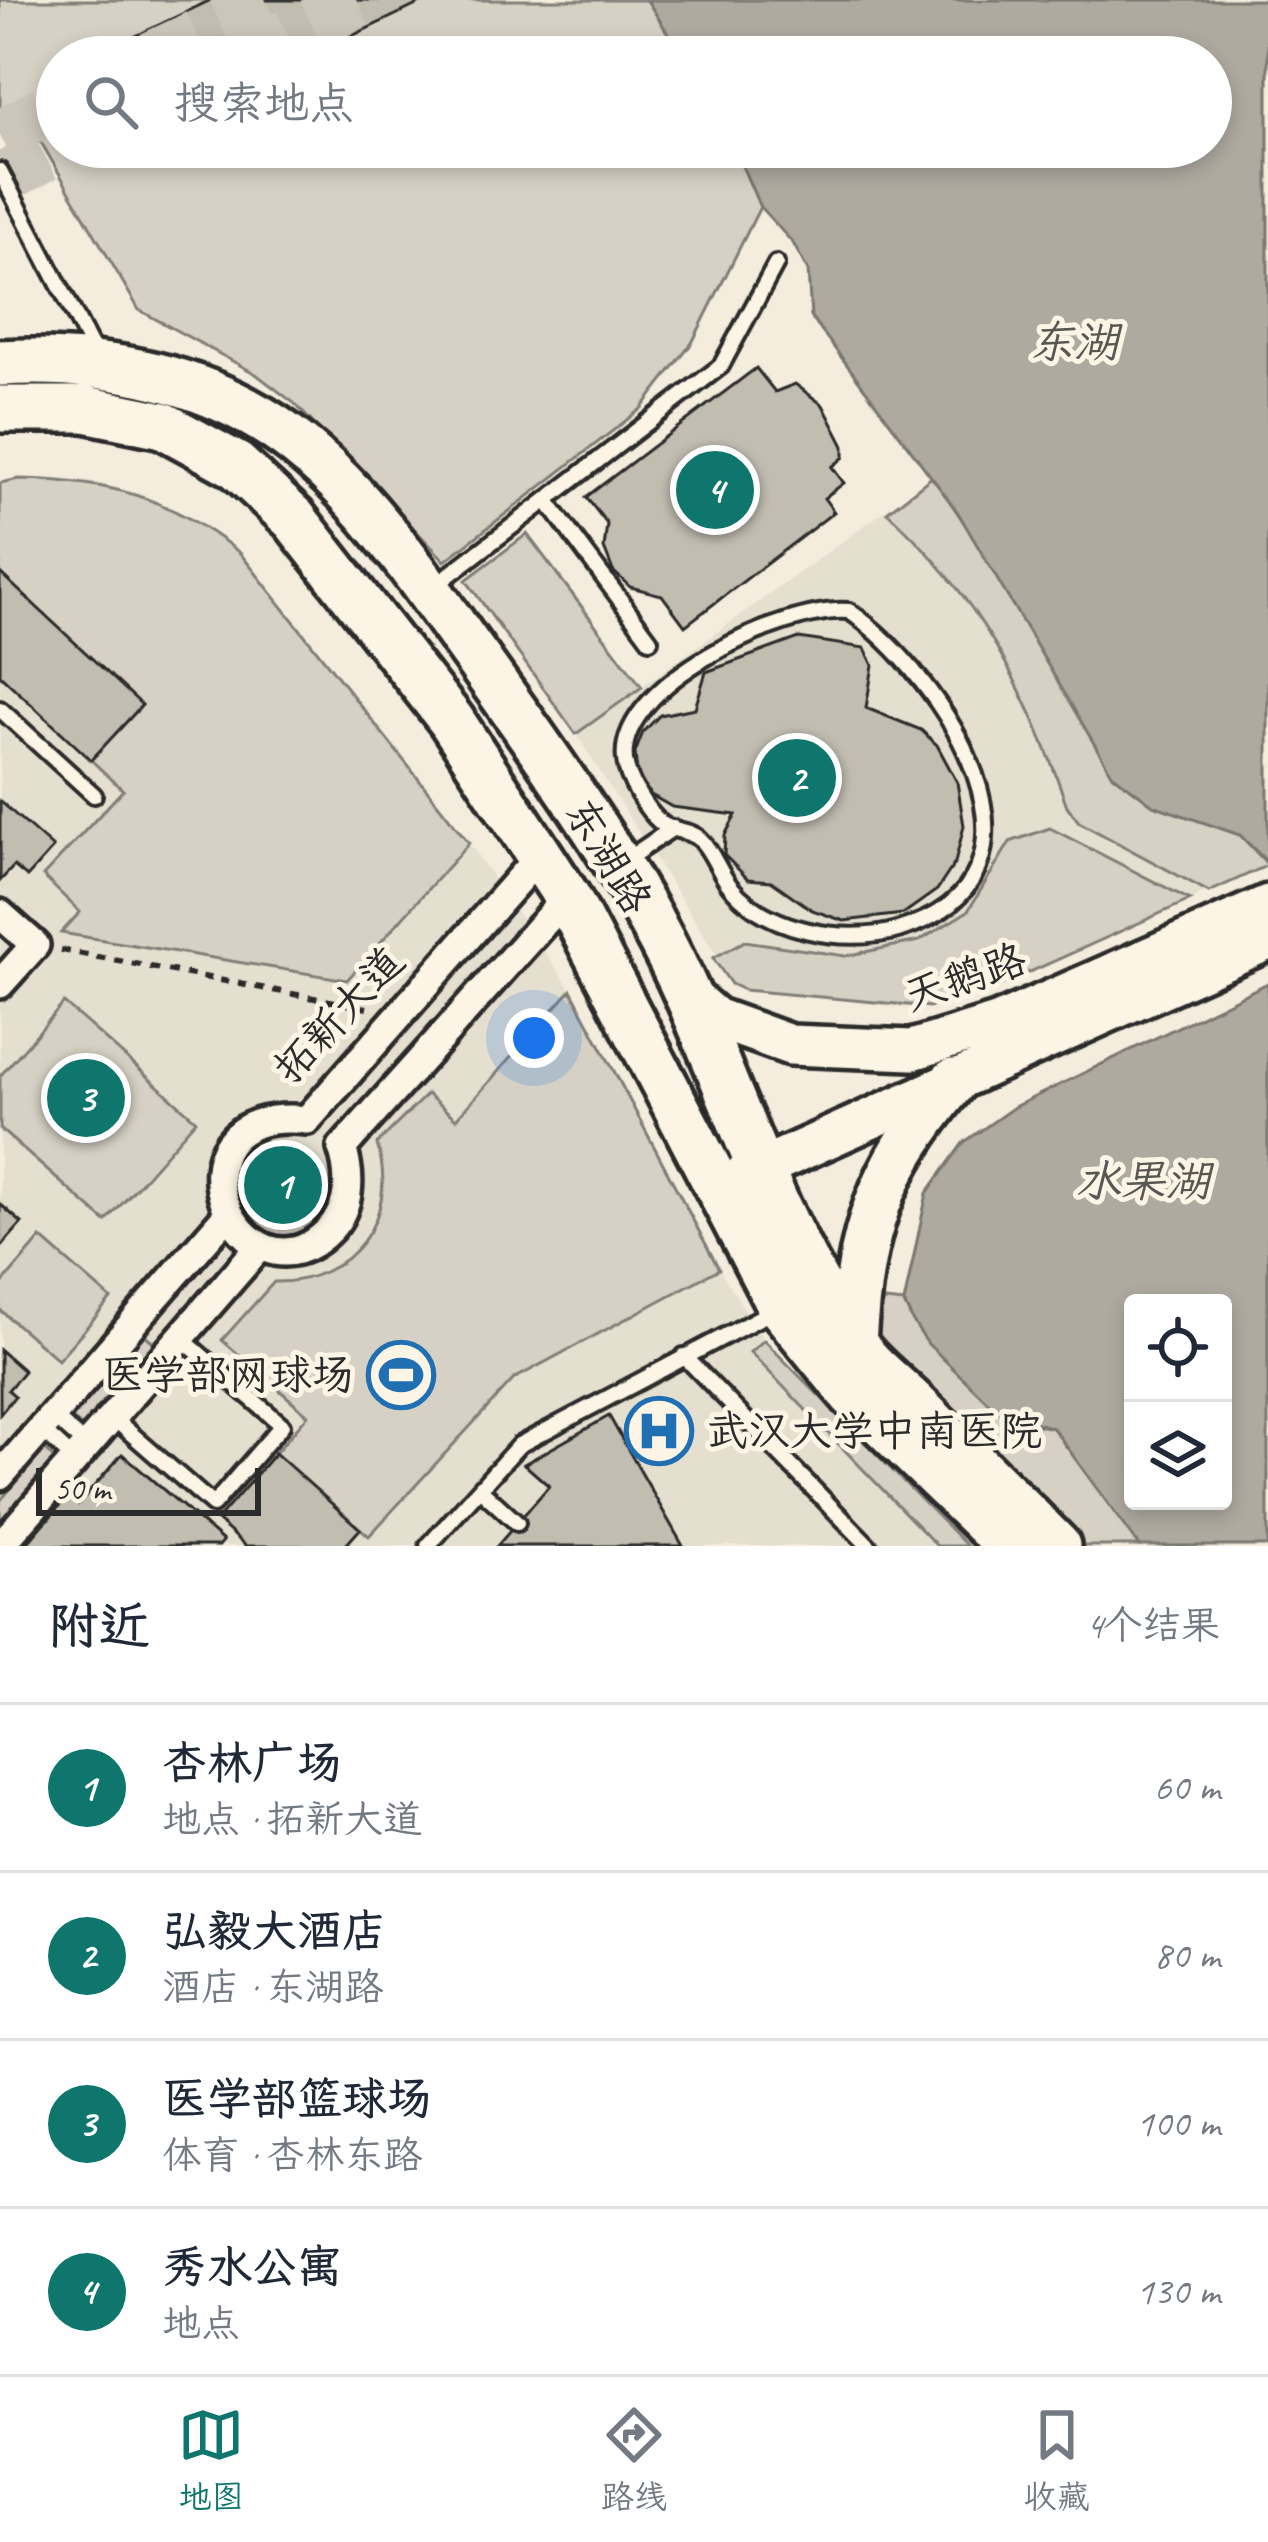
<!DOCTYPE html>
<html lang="zh">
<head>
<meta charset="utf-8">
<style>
  body { margin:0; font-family:Caveat,"LXGW WenKai TC",sans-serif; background:#f2f2f3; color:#1f2937 }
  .controls { position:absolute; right:36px; bottom:36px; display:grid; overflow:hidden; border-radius:12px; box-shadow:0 6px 18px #0003 }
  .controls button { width:108px; height:108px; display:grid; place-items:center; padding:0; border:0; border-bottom:3px solid #e0e1e3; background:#fff; color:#1f2937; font:60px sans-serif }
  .scale { position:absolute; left:36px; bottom:30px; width:225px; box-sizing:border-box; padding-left:12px; border:6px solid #2b2b2b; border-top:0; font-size:33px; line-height:42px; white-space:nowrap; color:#2b2b2b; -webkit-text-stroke:9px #fcf5e5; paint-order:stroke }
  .you { position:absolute; left:534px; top:1038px; width:42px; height:42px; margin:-30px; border:9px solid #fff; border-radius:50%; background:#1a73e8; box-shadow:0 0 0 18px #1a73e833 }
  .badge { display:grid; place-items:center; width:78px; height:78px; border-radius:50%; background:#0f766e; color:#fff; font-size:39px; font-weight:700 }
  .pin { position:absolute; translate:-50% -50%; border:6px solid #fff; box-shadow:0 3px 12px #0006 }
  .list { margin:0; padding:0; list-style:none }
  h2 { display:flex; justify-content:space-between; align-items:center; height:156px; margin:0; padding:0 48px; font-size:51px }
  h2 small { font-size:39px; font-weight:400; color:#747a83 }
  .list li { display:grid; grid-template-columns:78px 1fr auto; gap:36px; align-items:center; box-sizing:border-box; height:168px; padding:0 48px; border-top:3px solid #e0e1e3 }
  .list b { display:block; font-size:45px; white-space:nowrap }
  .list p { margin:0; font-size:39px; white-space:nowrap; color:#747a83 }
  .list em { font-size:39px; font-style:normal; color:#747a83 }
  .icon { flex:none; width:66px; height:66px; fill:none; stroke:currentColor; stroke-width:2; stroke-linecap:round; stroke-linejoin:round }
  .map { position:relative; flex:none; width:1268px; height:1546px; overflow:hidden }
  .search { position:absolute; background:#fff; box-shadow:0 6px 18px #0003; left:36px; right:36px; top:36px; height:132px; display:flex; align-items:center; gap:30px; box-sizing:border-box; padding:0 42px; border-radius:66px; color:#747a83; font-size:45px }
  .sheet { height:828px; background:#fff }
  nav { display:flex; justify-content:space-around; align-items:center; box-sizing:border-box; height:168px; border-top:3px solid #e0e1e3; background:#fff; font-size:33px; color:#747a83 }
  nav a { display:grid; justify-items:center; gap:6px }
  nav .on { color:#0f766e }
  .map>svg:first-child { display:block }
  .built { fill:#e5dfd0 }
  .green { fill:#d6d1c4; stroke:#807e78; stroke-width:3 }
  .water { fill:#afaaa0; stroke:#7a7771; stroke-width:3; fill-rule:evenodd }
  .building { fill:#c2bdb1; stroke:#2b2b2b; stroke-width:3 }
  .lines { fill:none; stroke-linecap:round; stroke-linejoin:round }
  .highway-tunnel { stroke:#ccc6ba; stroke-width:51; stroke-dasharray:51 26; stroke-linecap:butt }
  .lane-casing { stroke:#2b2b2b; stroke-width:22 }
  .street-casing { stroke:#2b2b2b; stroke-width:36 }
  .secondary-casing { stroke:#2b2b2b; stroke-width:48 }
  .primary-casing { stroke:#2b2b2b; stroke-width:54 }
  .path { stroke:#2b2b2b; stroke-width:6; stroke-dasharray:9 9; stroke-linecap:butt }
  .lane { stroke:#fcf5e5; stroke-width:14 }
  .street { stroke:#fcf5e5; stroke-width:27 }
  .secondary { stroke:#fcf5e5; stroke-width:39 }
  .primary { stroke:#fcf5e5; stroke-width:45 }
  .labels { text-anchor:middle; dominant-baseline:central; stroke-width:10; stroke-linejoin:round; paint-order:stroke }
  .street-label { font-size:42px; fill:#2b2b2b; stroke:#fcf5e5 }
  .poi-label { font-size:42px; fill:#2b2b2b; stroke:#fcf5e5; text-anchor:end }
  .water-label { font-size:45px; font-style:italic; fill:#595754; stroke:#fcf5e5 }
</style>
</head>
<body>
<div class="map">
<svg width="1268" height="1546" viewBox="0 0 1268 1546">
  <rect width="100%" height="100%" fill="#f4edde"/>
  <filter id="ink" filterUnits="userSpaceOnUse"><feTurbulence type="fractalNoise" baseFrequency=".00833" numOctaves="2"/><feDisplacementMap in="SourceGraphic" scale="24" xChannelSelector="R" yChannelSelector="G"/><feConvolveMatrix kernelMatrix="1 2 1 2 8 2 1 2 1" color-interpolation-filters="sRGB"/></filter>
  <g filter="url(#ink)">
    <path class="built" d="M933,476L997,572L1268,865L954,1002L904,1008L737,987L576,734Z
      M19,479L90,481L143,495L213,532L240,553L469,843L571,990L719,1269L764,1340L967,1546H0V483Z"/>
    <path class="green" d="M0,0H647L683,57H57V147H734L760,207L692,343L641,409L445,561L294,403L256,374L139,310L21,108L0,118Z
      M933,476L997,572L1113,774L1153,805L1240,835L1268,865L1209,892L1079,822L1067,806C1028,692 978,594 887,512Z
      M19,479C109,481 168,496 240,553L469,843L347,980L61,933L80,912L43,876L123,790L91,760L142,705L0,573V483Z
      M527,534L642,687L576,734L466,580Z
      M1050,828L1190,900L992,989L930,1007L744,990L731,984L713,958L745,941L845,956L919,941L968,911L1010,842Z
      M571,990L719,1269L514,1379L369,1536L275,1453L308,1415L222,1340L274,1282C352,1283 400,1218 377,1144L427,1094L456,1119Z
      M64,1003L196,1120L106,1222L0,1129V1076Z
      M41,1238L111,1299L58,1360L0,1310V1286Z
      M875,1300L904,1303L913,1322L1022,1422L1053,1428L1139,1546H1073L868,1337Z
      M144,1334L157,1345L85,1429L71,1418Z
      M764,1340L967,1546H937L750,1352Z
      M44,1449L57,1461L0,1527V1501Z"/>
    <path class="water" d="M647,0H1268V863L1240,835L1153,805L1112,774L957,511L811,317L808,271L793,243L760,207L734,147H1211V57H683Z
      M1268,983V1546H1139L1053,1428L997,1411L928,1344L913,1322L904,1303L927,1193L963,1143L1014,1107ZM1223,1303V1501H1133V1303Z"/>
    <path class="building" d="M211,0H427L308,57H92Z
      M756,368L775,392L795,384L823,405L844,446V457L832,467L844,483L824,498L834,512L685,626L662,595L630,587L613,571L604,548L607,524L586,497Z
      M0,573L142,705L91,760L0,675Z
      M799,638L865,648L873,665L866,708L921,730L937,745L957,782L964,826L955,863L937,890L903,914L844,921L812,910L771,881L748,879L724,855L725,835L736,815L672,807L651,795L637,775L635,753L643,732L660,715L695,708L706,672Z
      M0,801L53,848L27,877L14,866L0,881Z
      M0,1204L22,1223L0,1248Z
      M0,1350L24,1371L8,1390L15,1396L0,1414Z
      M609,1416L683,1546H497L549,1486L524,1464Z
      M275,1453L360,1529L345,1546H246L217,1520Z
      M122,1454L223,1541L219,1546H25L68,1496L78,1505Z"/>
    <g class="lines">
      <path class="highway-tunnel" d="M151,57L273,0
        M242,57L361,0
        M0,136L57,104
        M0,180L61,147"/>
      <g class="lane-casing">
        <path id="lane" d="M0,171L95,354
          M547,501L650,640
          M432,588L721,366L776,264
          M849,611C943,675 1075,878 898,930C844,945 766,931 730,886C719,872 713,853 701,840C691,829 671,832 661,823C646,810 627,780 625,760C616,684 787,605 849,611Z
          M0,709L94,795
          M623,862L673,828
          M684,1356L869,1546
          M53,1416L87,1446
          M112,1417L213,1505L282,1425L181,1338
          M41,1429L75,1460
          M480,1489L517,1523
          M428,1546L519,1445L776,1309"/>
      </g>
      <g class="street-casing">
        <path id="street" d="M541,854L307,1120C144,1103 243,1323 331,1228C351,1206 351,1175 342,1148L567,897
          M0,914L35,945L0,984
          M0,1476L227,1215
          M0,1546L260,1246"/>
      </g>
      <g class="secondary-casing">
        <path id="secondary" d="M688,995L715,1018L790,1045L912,1050L997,1024L1268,905
          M737,1179L1268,940"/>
      </g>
      <g class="primary-casing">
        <path id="primary" d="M0,363C92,358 181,371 261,419C352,473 418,577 478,660C554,767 636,878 689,998C740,1113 780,1237 852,1341C868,1366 895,1385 916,1406C963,1452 1010,1499 1057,1546
          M0,409H85L163,425L236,465L294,519L451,720L567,897L780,1306L852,1394L1009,1546
          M853,1343C860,1229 879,1171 953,1082"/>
      </g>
      <path class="path" d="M61,950L367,1008"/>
      <use href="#lane" class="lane"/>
      <use href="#street" class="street"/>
      <use href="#secondary" class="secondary"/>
      <use href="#primary" class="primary"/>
    </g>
  </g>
  <defs>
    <g id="stadium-ring" transform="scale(3.45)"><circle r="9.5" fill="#fcf5e5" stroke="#1f6fb2" stroke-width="1.5"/><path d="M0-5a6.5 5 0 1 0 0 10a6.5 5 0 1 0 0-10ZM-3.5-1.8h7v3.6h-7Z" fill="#1f6fb2"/></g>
    <g id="hospital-ring" transform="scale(3.45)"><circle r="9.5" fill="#fcf5e5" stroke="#1f6fb2" stroke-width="1.5"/><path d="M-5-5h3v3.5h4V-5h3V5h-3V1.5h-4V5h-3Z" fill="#1f6fb2"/></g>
  </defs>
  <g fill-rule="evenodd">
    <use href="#stadium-ring" x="401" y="1375"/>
    <use href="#hospital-ring" x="659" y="1431"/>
  </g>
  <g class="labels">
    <g class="street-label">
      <text transform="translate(608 856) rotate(59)">东湖路</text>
      <text transform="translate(965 978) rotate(-19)">天鹅路</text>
      <text transform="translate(339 1015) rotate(-47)">拓新大道</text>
    </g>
    <g class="poi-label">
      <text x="354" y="1375">医学部网球场</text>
      <text x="706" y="1431" text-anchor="start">武汉大学中南医院</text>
    </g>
    <g class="water-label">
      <text x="1074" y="342">东湖</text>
      <text x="1143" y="1181">水果湖</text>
    </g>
  </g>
</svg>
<div class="controls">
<button><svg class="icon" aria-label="locate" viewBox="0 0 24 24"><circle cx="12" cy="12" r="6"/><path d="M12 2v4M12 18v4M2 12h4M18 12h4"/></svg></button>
<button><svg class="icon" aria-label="layers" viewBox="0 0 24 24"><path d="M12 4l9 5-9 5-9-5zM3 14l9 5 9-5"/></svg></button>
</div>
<div class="scale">50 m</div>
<div class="you"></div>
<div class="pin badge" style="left:283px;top:1185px">1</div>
<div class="pin badge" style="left:797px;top:778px">2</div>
<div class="pin badge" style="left:86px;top:1098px">3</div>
<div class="pin badge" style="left:715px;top:490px">4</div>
<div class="search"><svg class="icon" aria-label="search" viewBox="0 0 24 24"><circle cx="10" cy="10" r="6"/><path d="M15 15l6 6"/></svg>搜索地点</div>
</div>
<section class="sheet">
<h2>附近<small>4个结果</small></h2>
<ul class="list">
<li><span class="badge">1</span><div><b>杏林广场</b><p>地点 · 拓新大道</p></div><em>60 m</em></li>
<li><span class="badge">2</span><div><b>弘毅大酒店</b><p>酒店 · 东湖路</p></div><em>80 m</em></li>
<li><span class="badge">3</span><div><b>医学部篮球场</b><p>体育 · 杏林东路</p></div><em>100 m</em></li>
<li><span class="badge">4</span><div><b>秀水公寓</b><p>地点</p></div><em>130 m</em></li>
</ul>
</section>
<nav>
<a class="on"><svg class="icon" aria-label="map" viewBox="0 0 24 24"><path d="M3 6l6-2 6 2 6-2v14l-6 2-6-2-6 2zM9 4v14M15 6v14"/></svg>地图</a>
<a><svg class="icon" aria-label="directions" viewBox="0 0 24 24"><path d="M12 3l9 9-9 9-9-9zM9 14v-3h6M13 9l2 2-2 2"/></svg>路线</a>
<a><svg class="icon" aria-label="saved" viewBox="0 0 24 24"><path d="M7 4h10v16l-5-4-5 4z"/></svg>收藏</a>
</nav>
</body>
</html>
